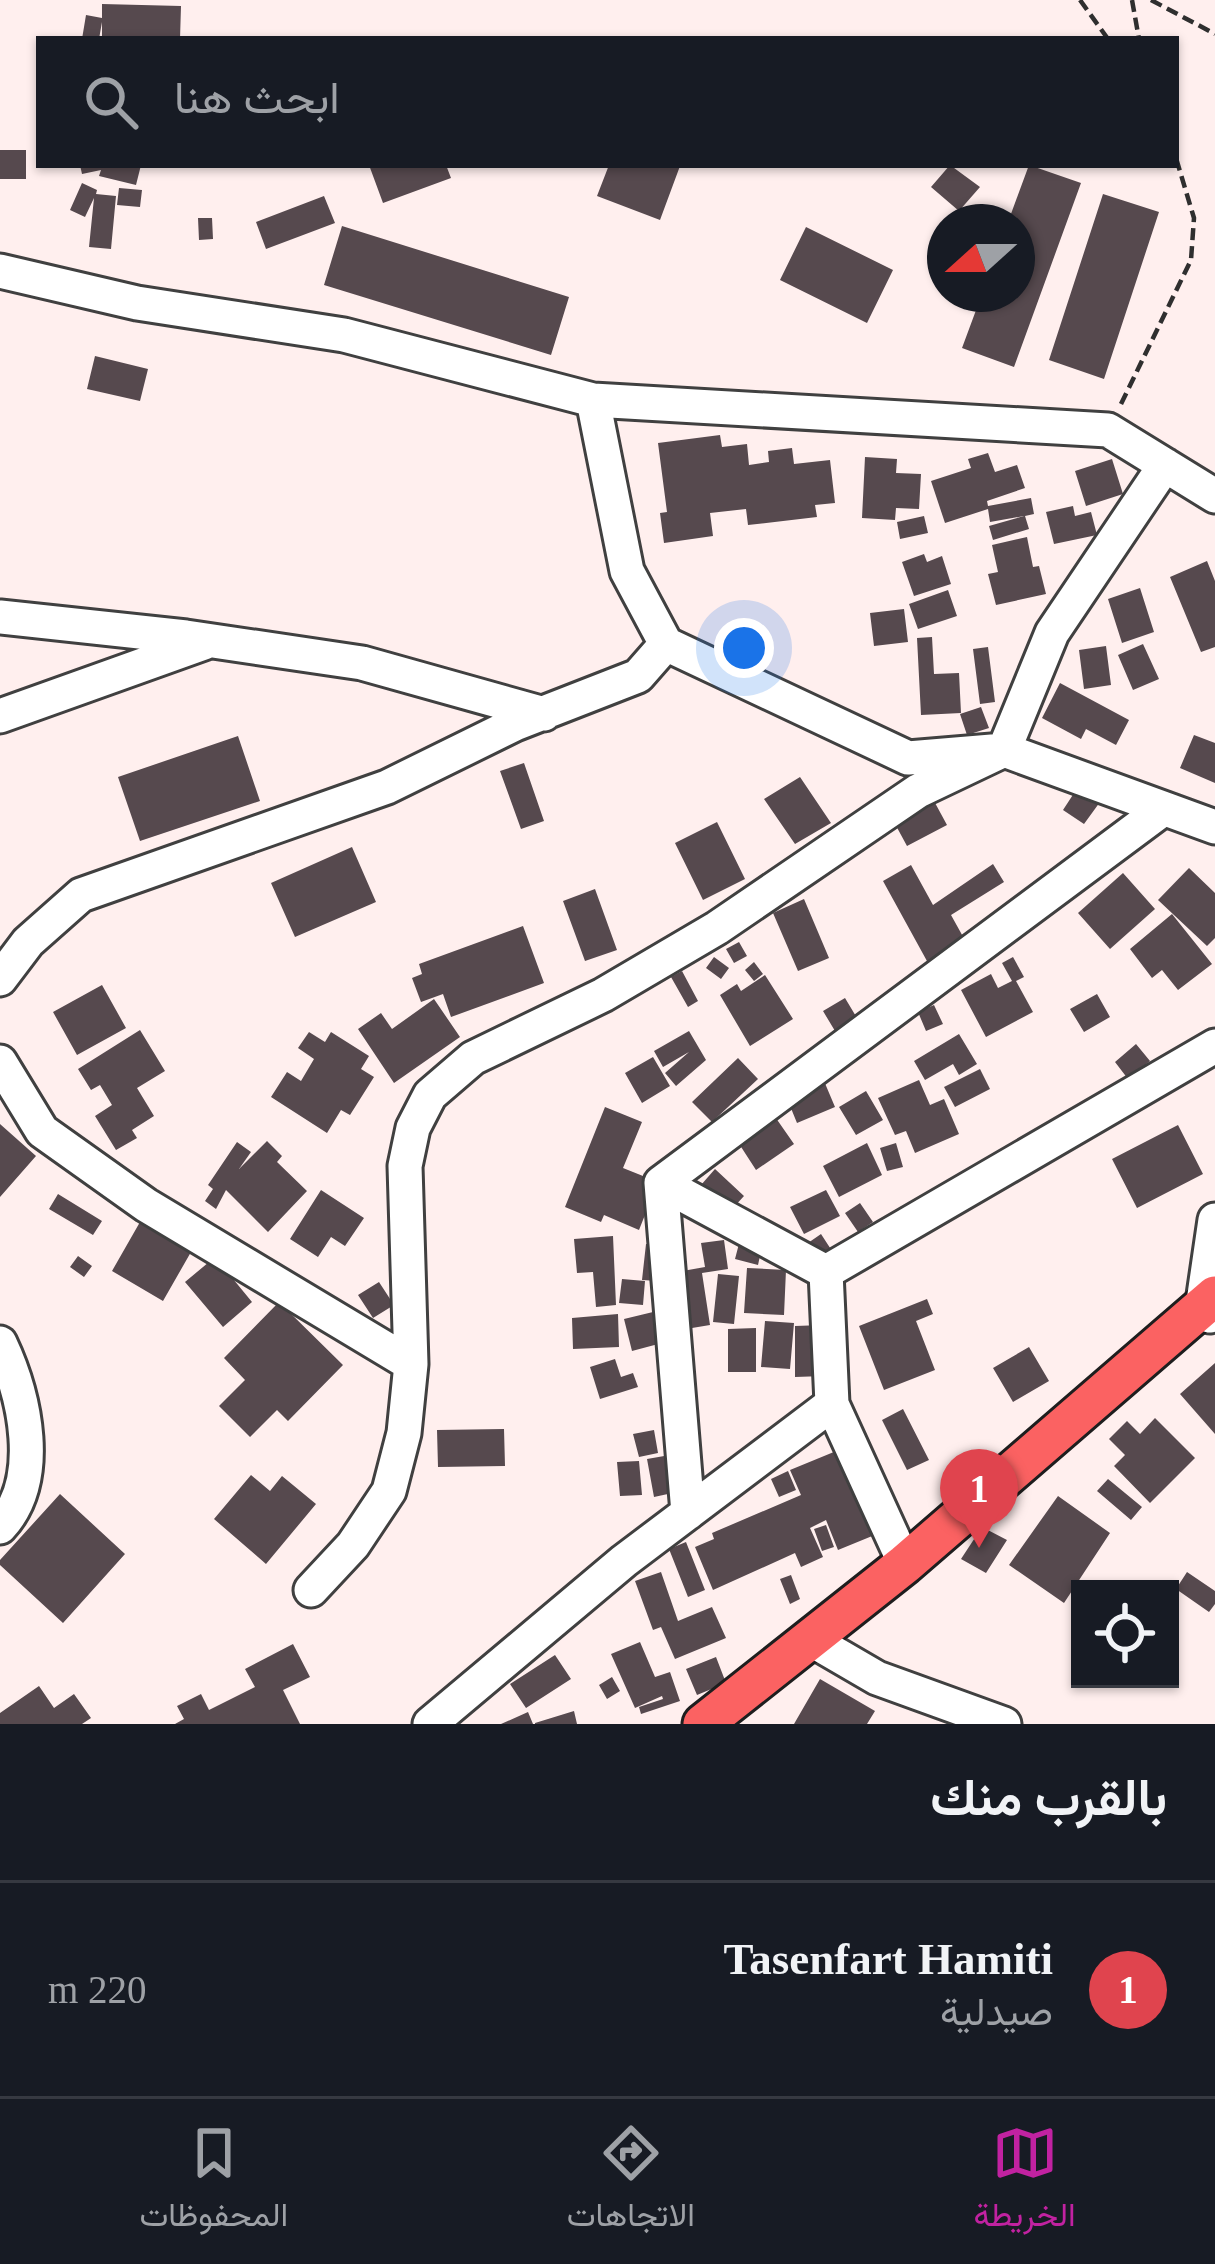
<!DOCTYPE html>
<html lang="ar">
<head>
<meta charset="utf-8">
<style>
  body { margin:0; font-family:"Times New Roman",Vazirmatn,serif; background:#242831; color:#f1f3f6; direction:rtl }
  .controls { position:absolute; right:36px; bottom:36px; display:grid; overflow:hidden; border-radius:0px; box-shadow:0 3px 9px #0004 }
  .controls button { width:108px; height:108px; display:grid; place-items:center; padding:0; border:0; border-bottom:3px solid #363941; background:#171b24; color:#f1f3f6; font:60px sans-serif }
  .compass { position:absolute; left:927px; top:204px; width:108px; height:108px; border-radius:50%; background:#171b24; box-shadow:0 3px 9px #0004; rotate:249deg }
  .you { position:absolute; left:744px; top:648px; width:42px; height:42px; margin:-30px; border:9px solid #fff; border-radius:50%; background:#1a73e8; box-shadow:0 0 0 18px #1a73e833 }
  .badge { display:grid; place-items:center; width:78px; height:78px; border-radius:50%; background:#c122a1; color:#fff; font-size:39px; font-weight:700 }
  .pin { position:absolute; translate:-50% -99px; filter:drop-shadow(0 3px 6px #0008) }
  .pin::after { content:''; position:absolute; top:63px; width:42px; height:36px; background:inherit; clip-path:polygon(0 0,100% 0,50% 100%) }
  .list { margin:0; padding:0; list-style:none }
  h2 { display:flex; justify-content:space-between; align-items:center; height:156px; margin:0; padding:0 48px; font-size:51px }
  h2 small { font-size:39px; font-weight:400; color:#9ea1a6 }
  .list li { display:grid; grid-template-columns:78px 1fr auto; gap:36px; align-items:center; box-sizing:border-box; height:216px; padding:0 48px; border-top:3px solid #363941 }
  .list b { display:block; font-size:45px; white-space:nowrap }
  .list p { margin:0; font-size:39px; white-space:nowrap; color:#9ea1a6 }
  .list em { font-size:39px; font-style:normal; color:#9ea1a6 }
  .icon { flex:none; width:66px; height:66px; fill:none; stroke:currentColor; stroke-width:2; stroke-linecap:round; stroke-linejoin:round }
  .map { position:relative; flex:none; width:1215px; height:1724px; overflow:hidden; direction:ltr }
  .search { position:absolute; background:#171b24; box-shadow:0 3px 9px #0004; left:36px; right:36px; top:36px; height:132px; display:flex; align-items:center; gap:30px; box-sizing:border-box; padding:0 42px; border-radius:0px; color:#9ea1a6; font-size:45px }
  .sheet { height:372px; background:#171b24 }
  nav { display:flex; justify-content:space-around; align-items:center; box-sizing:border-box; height:168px; border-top:3px solid #363941; background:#171b24; font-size:33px; color:#9ea1a6 }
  nav a { display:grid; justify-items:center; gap:6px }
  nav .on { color:#c122a1 }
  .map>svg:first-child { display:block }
  .building { fill:#56494e }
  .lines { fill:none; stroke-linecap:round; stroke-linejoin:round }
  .minor-casing { stroke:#404040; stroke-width:39 }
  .major-casing { stroke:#1e1e1e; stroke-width:45 }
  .path { stroke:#2f2f2f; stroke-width:4.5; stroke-dasharray:12 6; stroke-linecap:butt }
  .minor { stroke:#fff; stroke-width:33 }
  .major { stroke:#fb6262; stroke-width:39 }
</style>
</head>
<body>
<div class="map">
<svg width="1215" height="1724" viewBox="0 0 1215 1724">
  <rect width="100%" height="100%" fill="#ffefee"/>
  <path class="building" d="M102,4L181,6L180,39H102V22L99,39H82L86,15L102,18Z
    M0,150H26V179H0Z
    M80,165H141L136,185L99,176L101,170L82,174Z
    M369,165H446L451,178L383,203Z
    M609,165L680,166L660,220L597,196Z
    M950,165L980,187L959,211L931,187Z
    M1029,165L1081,183L1014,367L962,348L982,294H1017V222H1008Z
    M82,183L97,190L96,194L116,196L111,249L89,247L94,198L85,217L70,210Z
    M119,188L142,190L140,207L117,205Z
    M1103,194L1159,212L1104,379L1049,360Z
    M324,196L335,223L266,249L256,222Z
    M198,218H212L213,239L199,240Z
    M342,226L569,297L551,355L324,285Z
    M806,227L893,270L867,323L780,280Z
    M95,356L148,369L140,401L87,389Z
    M720,435L722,447L747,444L749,465L769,462L768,451L792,448L794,464L830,460L835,503L815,505L817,517L748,525L746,509L710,513L713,536L664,543L660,513L667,512L658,443Z
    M988,453L995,472L1017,465L1025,488L987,501L988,506L1031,498L1034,514L1025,516L1029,529L993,540L989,526L1024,516L990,522L988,509L945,523L931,481L971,468L968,459Z
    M865,457L897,459L896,473L921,474L919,509L896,508L895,520L862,518Z
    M1112,459L1123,494L1086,506L1075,471Z
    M1073,506L1075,516L1091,512L1097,535L1054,544L1046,512Z
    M924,516L928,533L900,539L897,522Z
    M1027,537L1033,567L1039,566L1046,594L996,605L988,574L998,572L992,545Z
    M924,554L927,562L942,556L951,584L914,596L902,562Z
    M1207,561L1215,581V647L1201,652L1170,577Z
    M1140,588L1154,632L1122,643L1108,599Z
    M948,590L957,616L918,629L909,604Z
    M904,609L908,642L874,646L870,613Z
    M932,637L934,674L959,673L961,713L921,715L917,638Z
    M1143,644L1159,679L1133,690L1118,655Z
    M1106,646L1111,685L1084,689L1079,650Z
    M988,647L995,702L980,704L973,649Z
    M1060,683L1129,720L1116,745L1086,729L1081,739L1042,718Z
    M981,707L989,728L967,735L960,714Z
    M1194,735L1215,743V783L1180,768Z
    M238,736L260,801L140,841L118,777Z
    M524,763L544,821L521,829L500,771Z
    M800,777L831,823L795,844L764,799Z
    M1078,787L1100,802L1084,824L1063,810Z
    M934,801L947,825L907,846L894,822Z
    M717,822L745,879L703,900L675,843Z
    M352,847L376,902L295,937L271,883Z
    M993,864L1004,882L951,915L971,951L933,972L883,881L911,865L933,905Z
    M1189,868L1215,893V938L1207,946L1158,900Z
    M1123,873L1155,909L1110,949L1078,913Z
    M595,889L617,950L585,961L563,901Z
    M804,899L829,958L798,971L773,913Z
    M1172,914L1212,964L1178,990L1162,970L1152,978L1130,949Z
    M523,926L544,983L451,1017L443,994L421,1002L412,978L422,974L419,964Z
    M739,942L747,956L734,963L726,949Z
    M714,957L729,968L721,979L706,968Z
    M1013,957L1024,977L1016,981L1033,1012L986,1037L961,990L991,974L998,988L1012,981L1002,963Z
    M754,962L763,974L754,981L745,970Z
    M682,971L698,1001L688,1007L671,977Z
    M765,975L793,1019L750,1046L720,995L737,984L741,991Z
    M102,985L126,1028L77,1055L53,1012Z
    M1097,994L1110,1017L1084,1032L1070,1009Z
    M845,998L857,1018L835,1031L823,1011Z
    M434,999L460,1037L394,1083L358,1029L381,1013L392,1029Z
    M934,1005L943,1024L926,1031L918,1012Z
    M140,1030L165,1071L137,1088L154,1116L132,1130L137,1138L116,1150L95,1116L112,1105L100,1085L91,1090L78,1069Z
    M689,1031L706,1060L676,1086L665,1073L689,1052L663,1067L654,1051Z
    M309,1032L325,1042L331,1032L369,1056L361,1069L374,1077L350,1115L341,1110L327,1133L271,1097L287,1072L301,1081L314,1059L298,1048Z
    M959,1034L977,1064L959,1075L953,1064L925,1080L914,1061Z
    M1136,1044L1150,1061L1128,1079L1115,1062Z
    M653,1057L670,1086L642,1103L625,1073Z
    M738,1058L758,1079L712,1122L692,1102Z
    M980,1069L990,1089L955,1107L944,1087Z
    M919,1080L930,1105L944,1099L959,1134L915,1153L906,1131L895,1135L878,1098Z
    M824,1081L835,1107L797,1123L786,1096Z
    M866,1091L883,1120L856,1135L839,1107Z
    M605,1107L642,1122L623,1168L658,1182L639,1230L604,1215L601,1222L565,1207Z
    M771,1111L794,1144L756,1170L734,1136Z
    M0,1124L36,1156L0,1197Z
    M1178,1125L1203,1174L1137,1208L1112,1159Z
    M267,1141L282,1156L277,1162L307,1191L268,1232L226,1190L216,1209L205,1201L213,1189L208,1185L237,1142L251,1152L239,1169Z
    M867,1143L882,1175L839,1197L823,1166Z
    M896,1143L903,1167L887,1171L880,1148Z
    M715,1169L744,1196L723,1219L694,1193Z
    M321,1190L364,1218L345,1246L331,1237L318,1257L290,1239Z
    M826,1190L840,1216L804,1234L790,1207Z
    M58,1194L102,1221L93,1235L49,1209Z
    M860,1203L873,1222L858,1232L845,1213Z
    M144,1215L195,1245L163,1301L112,1271Z
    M821,1234L834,1254L821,1262L808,1243Z
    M613,1236L616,1305L596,1307L593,1272L577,1273L574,1239Z
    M741,1236L763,1242L758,1265L735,1259Z
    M724,1240L728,1269L702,1273L710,1325L686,1329L677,1272L705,1267L701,1243Z
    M646,1244L661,1245L658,1281L642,1280Z
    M78,1256L92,1266L84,1277L70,1267Z
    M215,1257L252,1302L223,1327L185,1282Z
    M747,1268L786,1270L784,1315L744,1313Z
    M718,1274L739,1276L734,1324L713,1322Z
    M622,1279L645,1281L643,1305L619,1303Z
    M379,1282L394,1305L373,1318L358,1295Z
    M927,1299L933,1314L916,1321L935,1370L884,1390L859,1326Z
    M279,1302L343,1365L288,1421L277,1410L250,1437L219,1406L245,1380L224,1358Z
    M653,1312L662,1343L632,1351L624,1319Z
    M618,1314L619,1347L573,1349L572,1318Z
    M765,1321L794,1323L790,1369L761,1367Z
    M823,1325L824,1376L795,1377V1326Z
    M756,1328V1372H728V1329Z
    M1029,1347L1049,1381L1013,1402L993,1368Z
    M615,1359L621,1377L633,1373L638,1387L600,1399L590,1367Z
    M1215,1363V1434L1180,1394Z
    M903,1409L929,1460L907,1470L882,1420Z
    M1155,1418L1195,1458L1150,1503L1114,1466L1125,1455L1109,1439L1127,1421L1140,1434Z
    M504,1429L505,1466L438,1467L437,1430Z
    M654,1430L658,1453L639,1457L633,1434Z
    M846,1447L882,1532L838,1550L826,1520L810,1528L823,1557L801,1567L795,1553L713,1590L695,1547L714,1539L712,1533L801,1495L790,1470Z
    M670,1455L677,1492L654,1497L647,1459Z
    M639,1461L642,1495L620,1496L617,1462Z
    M788,1471L796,1490L779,1497L771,1479Z
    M251,1475L270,1491L282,1476L316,1504L266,1564L214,1519Z
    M1108,1479L1142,1507L1131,1520L1097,1491Z
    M60,1494L125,1554L63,1623L0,1565V1560Z
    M1058,1496L1110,1533L1064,1603L1009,1565Z
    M826,1525L834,1547L822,1551L814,1529Z
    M982,1527L1007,1540L986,1573L961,1559Z
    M686,1542L705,1590L688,1597L669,1549Z
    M661,1572L678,1621L712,1607L726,1638L675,1659L661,1627L653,1630L635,1581Z
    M1187,1572L1215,1591V1604L1209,1612L1176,1589Z
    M791,1575L800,1599L790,1604L780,1579Z
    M640,1642L655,1677L670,1672L680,1701L641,1714L639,1707L663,1699L662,1696L635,1708L611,1654Z
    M293,1644L310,1677L283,1690L300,1724H175L184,1719L177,1706L201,1694L209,1710L255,1687L245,1669Z
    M555,1655L571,1679L526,1708L510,1684Z
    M716,1657L726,1683L697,1695L686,1669Z
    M612,1677L620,1691L607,1699L599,1685Z
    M820,1679L875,1711L867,1724H794Z
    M39,1686L54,1708L74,1694L91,1718L82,1724H0V1713Z
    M574,1711L577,1724H535V1723Z
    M528,1712L533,1724H501Z"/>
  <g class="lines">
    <g class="minor-casing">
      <path id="minor" d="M0,271L137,303L344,335L593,400L1108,430L1215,496
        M593,400L627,571L666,644L908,758L1004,750L1215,827
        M0,617L186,637L362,663L544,714
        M0,716L204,643
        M0,979L28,942L81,895L387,787L515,724L638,676L666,644
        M0,1062L42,1131L146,1205L411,1364
        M661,1183L826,1272
        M1210,1316L1202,1309L1215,1220
        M0,1343C25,1396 44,1480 0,1527
        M832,1404L826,1272L1215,1046
        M688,1513L661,1183L1163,809
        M311,1590L353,1545L389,1491L404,1433L411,1364L405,1166L413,1128L430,1095L473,1058L603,995L717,928L918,791L1004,750L1052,633L1165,465
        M810,1639L877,1678L1004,1724
        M430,1724L624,1561L832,1404L905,1564"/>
    </g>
    <g class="major-casing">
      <path id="major" d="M703,1724L905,1564L1215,1296"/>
    </g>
    <path class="path" d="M1080,0L1108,39
      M1132,0L1139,39
      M1151,0L1215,34
      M1121,404L1191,260L1194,218L1176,158"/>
    <use href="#minor" class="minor"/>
    <use href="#major" class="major"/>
  </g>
</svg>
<div class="controls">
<button><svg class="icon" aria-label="locate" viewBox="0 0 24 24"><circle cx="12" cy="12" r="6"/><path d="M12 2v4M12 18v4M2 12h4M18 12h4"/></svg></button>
</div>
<svg class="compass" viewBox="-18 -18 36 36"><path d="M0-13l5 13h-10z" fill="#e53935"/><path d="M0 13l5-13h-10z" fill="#9ea1a6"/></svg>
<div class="you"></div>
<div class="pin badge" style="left:979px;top:1548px;background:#e0444e">1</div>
<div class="search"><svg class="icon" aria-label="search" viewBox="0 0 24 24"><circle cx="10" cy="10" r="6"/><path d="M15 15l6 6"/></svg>ابحث هنا</div>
</div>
<section class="sheet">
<h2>بالقرب منك<small></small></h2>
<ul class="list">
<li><span class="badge" style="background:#e0444e">1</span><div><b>Tasenfart Hamiti</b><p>صيدلية</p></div><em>220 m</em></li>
</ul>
</section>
<nav>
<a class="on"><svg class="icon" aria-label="map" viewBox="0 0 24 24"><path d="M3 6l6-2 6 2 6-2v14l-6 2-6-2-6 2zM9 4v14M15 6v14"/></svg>الخريطة</a>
<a><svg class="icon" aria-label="directions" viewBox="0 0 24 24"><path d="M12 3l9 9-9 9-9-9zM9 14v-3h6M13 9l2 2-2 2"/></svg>الاتجاهات</a>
<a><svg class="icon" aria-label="saved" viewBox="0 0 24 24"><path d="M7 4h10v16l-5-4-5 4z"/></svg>المحفوظات</a>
</nav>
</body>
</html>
